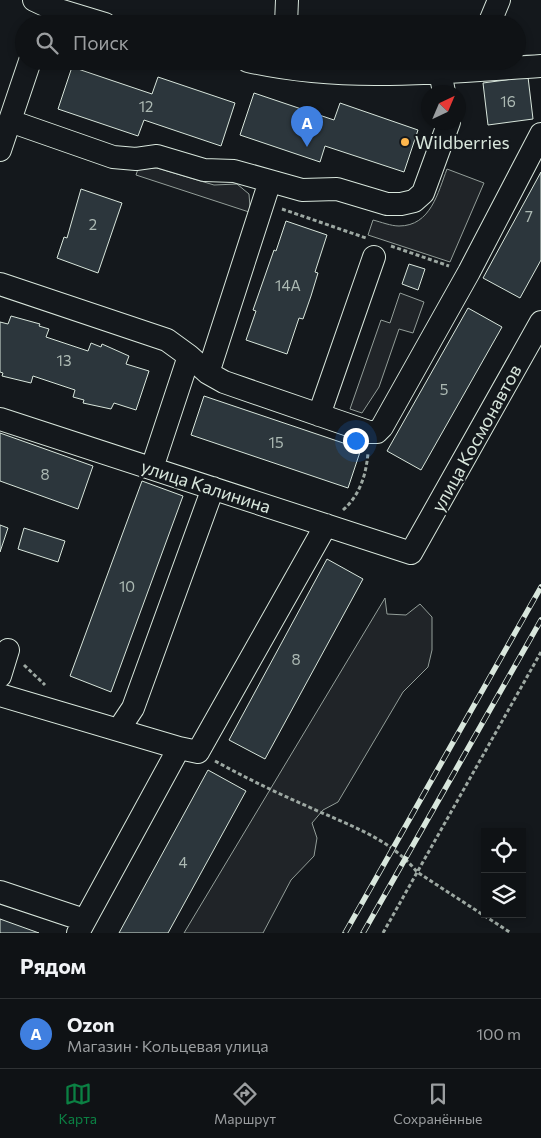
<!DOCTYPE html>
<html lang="ru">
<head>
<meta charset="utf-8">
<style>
  body { margin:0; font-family:Commissioner,sans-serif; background:#181b1e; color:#f1f3f6 }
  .controls { position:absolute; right:15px; bottom:15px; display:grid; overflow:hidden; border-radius:0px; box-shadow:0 2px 8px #0003 }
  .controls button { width:45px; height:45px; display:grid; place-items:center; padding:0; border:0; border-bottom:1px solid #2f3234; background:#0f1215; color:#f1f3f6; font:25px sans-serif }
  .compass { position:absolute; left:421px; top:85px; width:45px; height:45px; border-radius:50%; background:#0f1215; box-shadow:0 2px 8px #0003; rotate:44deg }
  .you { position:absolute; left:355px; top:440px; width:18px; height:18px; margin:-12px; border:4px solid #fff; border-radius:50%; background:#1a73e8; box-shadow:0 0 0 8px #1a73e833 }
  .badge { display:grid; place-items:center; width:32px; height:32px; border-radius:50%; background:#0b8043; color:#fff; font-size:16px; font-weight:700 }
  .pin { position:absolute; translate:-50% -41px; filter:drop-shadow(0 1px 2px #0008) }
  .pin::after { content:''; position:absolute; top:26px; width:18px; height:15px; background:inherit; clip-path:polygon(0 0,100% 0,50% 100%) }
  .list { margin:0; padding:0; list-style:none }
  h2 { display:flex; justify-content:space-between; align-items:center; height:65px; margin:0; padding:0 20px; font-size:21px }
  h2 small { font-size:16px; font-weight:400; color:#9b9ea0 }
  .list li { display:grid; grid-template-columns:32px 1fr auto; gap:15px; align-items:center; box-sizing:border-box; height:70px; padding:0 20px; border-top:1px solid #2f3234 }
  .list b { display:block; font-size:19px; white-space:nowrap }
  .list p { margin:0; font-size:16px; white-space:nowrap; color:#9b9ea0 }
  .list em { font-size:16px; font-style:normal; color:#9b9ea0 }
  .icon { flex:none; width:28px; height:28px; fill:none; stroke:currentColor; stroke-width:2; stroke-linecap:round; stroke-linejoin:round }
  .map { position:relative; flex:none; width:541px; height:933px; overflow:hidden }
  .search { position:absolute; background:#0f1215; box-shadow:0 2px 8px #0003; left:15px; right:15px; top:15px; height:55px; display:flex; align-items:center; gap:12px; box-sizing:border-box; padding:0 18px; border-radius:28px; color:#9b9ea0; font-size:19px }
  .sheet { height:135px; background:#0f1215 }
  nav { display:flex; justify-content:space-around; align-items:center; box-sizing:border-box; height:70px; border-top:1px solid #2f3234; background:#0f1215; font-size:14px; color:#9b9ea0 }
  nav a { display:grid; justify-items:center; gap:2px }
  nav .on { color:#0b8043 }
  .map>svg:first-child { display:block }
  .green { fill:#202428; stroke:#939e99 }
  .building { fill:#2c363c; stroke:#d8e6dc }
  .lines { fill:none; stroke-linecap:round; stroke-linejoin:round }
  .minor-casing { stroke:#d8e6dc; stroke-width:24 }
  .path { stroke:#9da8a2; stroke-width:3; stroke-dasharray:4 2.5; stroke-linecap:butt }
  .minor { stroke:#14181c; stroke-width:22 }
  .rail-casing { stroke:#d8e6dc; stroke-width:5.5 }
  .rail { stroke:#14181c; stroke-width:4; stroke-dasharray:11; stroke-linecap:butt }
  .poi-dot { fill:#ffb74d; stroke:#14181c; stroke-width:2 }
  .labels { text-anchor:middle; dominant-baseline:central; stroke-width:4; stroke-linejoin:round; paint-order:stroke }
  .number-label { font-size:15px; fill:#adbab4 }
  .poi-label { font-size:18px; fill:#d8e6dc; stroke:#14181c; text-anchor:start }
  .street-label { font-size:18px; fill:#d8e6dc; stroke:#14181c }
</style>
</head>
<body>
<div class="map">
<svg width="541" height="933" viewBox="0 0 541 933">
  <rect width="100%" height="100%" fill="#14181c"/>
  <path class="green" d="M141,168H157L214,185L237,184L249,194L250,207L249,212L136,175L138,169Z
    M447,169L484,183L450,262L368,235L373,220C381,222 391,226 399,226C431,226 438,192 447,169Z
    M400,293L424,302L413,333L399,329L379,387L362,413L350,409L381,320L390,323Z
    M385,598L387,614L406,615L420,604L432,617V650L428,667L403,692L338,802L323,810L312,823L317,838L314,856L291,880L263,933H184Z"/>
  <path class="building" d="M72,67L152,94L158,77L235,103L221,146L144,120L138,136L58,109Z
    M528,77L533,119L488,125L483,83Z
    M254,93L334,120L340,103L418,130L404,172L325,146L320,162L240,135Z
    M541,172V260L520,298L483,278Z
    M81,189L122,203L98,273L57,258L64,237L67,238Z
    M286,221L327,235L315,272L318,273L311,296L303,319L299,318L287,354L246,340L256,311L253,310L274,250L276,251Z
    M409,264L425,269L418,290L402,284Z
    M468,308L502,327L421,470L387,451Z
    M11,316L40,324L39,326L49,329L46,337L88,351L91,343L101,347L102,344L129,356L126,364L149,371L136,410L114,403L111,409L83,403L84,400L73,397L75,390L33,376L31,383L2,376L3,373L0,372V322L8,324Z
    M204,396L361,449L348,488L191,435Z
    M0,433L93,466L78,509L0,481Z
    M142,481L183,496L111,692L70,676Z
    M0,525L8,528L0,552Z
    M24,528L65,541L58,562L18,549Z
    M327,559L363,579L265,759L229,740Z
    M208,770L246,791L168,933H119Z
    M0,919L39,933H0Z"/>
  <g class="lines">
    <g class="minor-casing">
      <path id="minor" d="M34,0L49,7L105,24
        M286,24L287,0
        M489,24L499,0
        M248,61C344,83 444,72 541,66
        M440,72L444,92
        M10,121L113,157L136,159L157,156L204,170L234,171L270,181
        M0,150L30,61
        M0,284L167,340L189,356
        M208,373L270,181L302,190L337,189L387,204H401L414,201L423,193L449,122
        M319,415L374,257
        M0,419L411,553L541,322
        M152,468L189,356L208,373L224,382L369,432H377L382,427L469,272L541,134
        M0,676L8,650
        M0,695L179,748
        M119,729L133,708L213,488
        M0,892L84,920
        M78,933L179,748L198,752L326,525"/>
    </g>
    <path class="path" d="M282,209L366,238
      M391,246L449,266
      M343,510C360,495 366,475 368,453
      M24,665L45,685
      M215,761C246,778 277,793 309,807C348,825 390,838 417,872L511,933
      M383,933L541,652"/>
    <use href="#minor" class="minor"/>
    <g class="rail-casing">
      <path id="rail" d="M345,933L541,587
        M363,933L541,620"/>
    </g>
    <use href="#rail" class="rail"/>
  </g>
  <circle class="poi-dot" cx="405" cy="142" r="5"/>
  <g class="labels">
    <g class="number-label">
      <text x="508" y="101">16</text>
      <text x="146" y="106">12</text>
      <text x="529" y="216">7</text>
      <text x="93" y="224">2</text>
      <text x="288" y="285">14А</text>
      <text x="64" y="360">13</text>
      <text x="444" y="389">5</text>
      <text x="276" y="442">15</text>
      <text x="45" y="474">8</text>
      <text x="127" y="586">10</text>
      <text x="296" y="659">8</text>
      <text x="183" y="862">4</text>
    </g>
    <g class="poi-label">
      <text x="415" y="142">Wildberries</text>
    </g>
    <g class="street-label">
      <text transform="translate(476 438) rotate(-61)">улица Космонавтов</text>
      <text transform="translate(206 486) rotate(18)">улица Калинина</text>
    </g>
  </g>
</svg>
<div class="controls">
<button><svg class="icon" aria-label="locate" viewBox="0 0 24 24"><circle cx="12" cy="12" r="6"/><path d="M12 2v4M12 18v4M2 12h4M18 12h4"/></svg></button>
<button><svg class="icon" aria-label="layers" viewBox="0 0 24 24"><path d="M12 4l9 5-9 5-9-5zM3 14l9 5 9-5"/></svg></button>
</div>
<svg class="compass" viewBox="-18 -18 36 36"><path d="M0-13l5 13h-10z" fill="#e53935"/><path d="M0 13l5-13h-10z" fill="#9b9ea0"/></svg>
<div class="you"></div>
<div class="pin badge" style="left:307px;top:147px;background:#3f7fe0">A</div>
<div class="search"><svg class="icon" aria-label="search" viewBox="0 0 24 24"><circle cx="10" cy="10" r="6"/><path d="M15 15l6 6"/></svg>Поиск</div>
</div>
<section class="sheet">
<h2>Рядом<small></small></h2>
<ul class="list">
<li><span class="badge" style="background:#3f7fe0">A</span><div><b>Ozon</b><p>Магазин · Кольцевая улица</p></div><em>100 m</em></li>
</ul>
</section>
<nav>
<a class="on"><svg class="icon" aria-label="map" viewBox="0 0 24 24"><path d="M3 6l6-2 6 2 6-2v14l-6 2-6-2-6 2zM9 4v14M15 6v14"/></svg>Карта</a>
<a><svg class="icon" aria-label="directions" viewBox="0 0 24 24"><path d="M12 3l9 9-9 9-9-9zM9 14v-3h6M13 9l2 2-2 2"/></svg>Маршрут</a>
<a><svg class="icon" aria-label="saved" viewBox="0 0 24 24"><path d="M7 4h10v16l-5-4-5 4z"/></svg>Сохранённые</a>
</nav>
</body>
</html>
